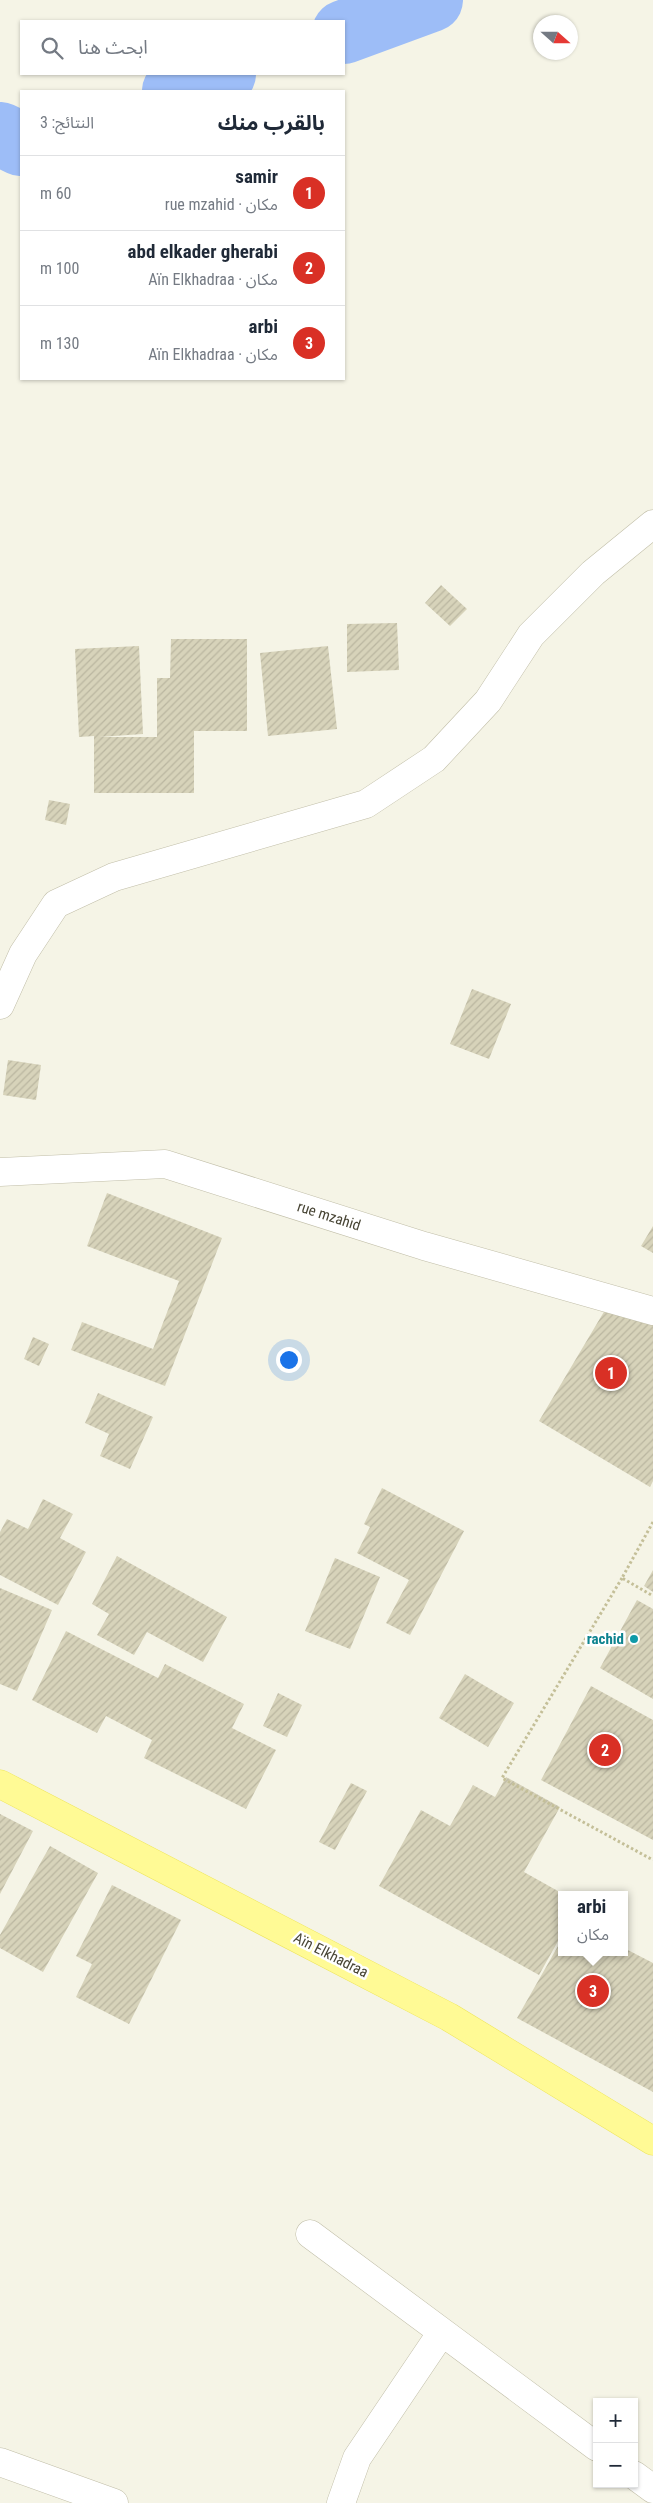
<!DOCTYPE html>
<html lang="ar">
<head>
<meta charset="utf-8">
<style>
  body { margin:0; font-family:"Roboto Condensed","Noto Sans Arabic",sans-serif; background:#f6f6f7; color:#1f2937; direction:rtl }
  .controls { position:absolute; right:15px; bottom:15px; display:grid; overflow:hidden; border-radius:0px; box-shadow:0 1px 4px #0004 }
  .controls button { width:45px; height:45px; display:grid; place-items:center; padding:0; border:0; border-bottom:1px solid #e0e1e3; background:#fff; color:#1f2937; font:25px sans-serif }
  .compass { position:absolute; left:533px; top:15px; width:45px; height:45px; border-radius:50%; background:#fff; box-shadow:0 1px 4px #0004; rotate:111deg }
  .you { position:absolute; left:288px; top:1359px; width:18px; height:18px; margin:-12px; border:4px solid #fff; border-radius:50%; background:#1a73e8; box-shadow:0 0 0 8px #1a73e833 }
  .badge { display:grid; place-items:center; width:32px; height:32px; border-radius:50%; background:#d93025; color:#fff; font-size:16px; font-weight:700 }
  .pin { position:absolute; translate:-50% -50%; border:2px solid #fff; box-shadow:0 1px 5px #0006 }
  .popup { position:absolute; left:558px; top:1891px; width:70px; height:65px; box-sizing:border-box; display:grid; place-content:center; border-radius:0px; background:#fff; filter:drop-shadow(0 1px 4px #0005); font-size:16px; white-space:nowrap; color:#747a83 }
  .popup b { font-size:19px; color:#1f2937 }
  .popup::after { content:''; position:absolute; left:50%; top:100%; margin-left:-10px; border:10px solid transparent; border-top-color:#fff }
  .list { margin:0; padding:0; list-style:none }
  h2 { display:flex; justify-content:space-between; align-items:center; height:65px; margin:0; padding:0 20px; font-size:21px }
  h2 small { font-size:16px; font-weight:400; color:#747a83 }
  .list li { display:grid; grid-template-columns:32px 1fr auto; gap:15px; align-items:center; box-sizing:border-box; height:75px; padding:0 20px; border-top:1px solid #e0e1e3 }
  .list b { display:block; font-size:19px; white-space:nowrap }
  .list p { margin:0; font-size:16px; white-space:nowrap; color:#747a83 }
  .list em { font-size:16px; font-style:normal; color:#747a83 }
  .icon { flex:none; width:28px; height:28px; fill:none; stroke:currentColor; stroke-width:2; stroke-linecap:round; stroke-linejoin:round }
  .map { position:relative; flex:none; width:653px; height:2503px; overflow:hidden; direction:ltr }
  .search { position:absolute; background:#fff; box-shadow:0 1px 4px #0004; left:20px; top:20px; width:325px; height:55px; display:flex; align-items:center; gap:12px; box-sizing:border-box; padding:0 18px; border-radius:0px; color:#747a83; font-size:19px }
  .panel { position:absolute; background:#fff; box-shadow:0 1px 4px #0004; left:20px; top:90px; width:325px; height:290px; border-radius:0px; direction:rtl }
  .map>svg:first-child { display:block }
  .lines { fill:none; stroke-linecap:round; stroke-linejoin:round }
  .river { stroke:#9dbdf7; stroke-width:64 }
  .building { fill:url(#building-hatch) }
  .minor-casing { stroke:#c1bea8; stroke-width:29 }
  .major-casing { stroke:#eee55a; stroke-width:29 }
  .path { stroke:#c4bf98; stroke-width:3; stroke-dasharray:2.5 2.5; stroke-linecap:butt }
  .minor { stroke:#fff; stroke-width:28 }
  .major { stroke:#fffa95; stroke-width:28 }
  .culture-dot { fill:#0f9aa8; stroke:#fff; stroke-width:2 }
  .labels { text-anchor:middle; dominant-baseline:central; stroke-width:5; stroke-linejoin:round; paint-order:stroke }
  .street-label { font-size:15px; fill:#484535; stroke:#fff }
  .culture-label { font-size:15px; font-weight:bold; fill:#0d838f; stroke:#fff; text-anchor:end }
</style>
</head>
<body>
<div class="map">
<svg width="653" height="2503" viewBox="0 0 653 2503">
  <defs>
    <pattern id="building-hatch" width="6" height="6" patternUnits="userSpaceOnUse" patternTransform="scale(1.25)"><rect width="6" height="6" fill="#d7d3ba"/><path d="M-1 1l2-2M0 6l6-6M5 7l2-2" fill="none" stroke="#bab6a0"/></pattern>
  </defs>
  <rect width="100%" height="100%" fill="#f5f4e6"/>
  <g class="lines">
    <path class="river" d="M344,32L431,0
      M174,91L224,74
      M0,134L21,144"/>
  </g>
  <path class="building" d="M441,585L467,609L450,626L425,603Z
    M397,623L399,670L347,672V624Z
    M171,639H247V731H194V793H94V736L79,737L75,649L139,646L143,734L99,737H157V678H170Z
    M328,646L337,729L268,736L260,653Z
    M49,800L70,804L66,825L45,820Z
    M472,989L511,1004L489,1059L450,1044Z
    M8,1060L41,1065L36,1100L3,1095Z
    M107,1193L222,1238L165,1386L71,1350L82,1322L153,1349L179,1281L87,1246Z
    M653,1226V1253L641,1246Z
    M605,1310L653,1324V1481L650,1487L539,1421Z
    M33,1337L49,1344L39,1366L24,1359Z
    M98,1393L153,1417L130,1469L100,1456L109,1434L85,1423Z
    M382,1488L464,1531L410,1635L386,1623L409,1580L357,1553L370,1527L364,1524Z
    M43,1499L73,1514L60,1538L86,1552L58,1605L0,1575V1532L7,1519L28,1529Z
    M117,1556L227,1617L203,1662L147,1632L134,1655L97,1635L109,1614L92,1604Z
    M335,1558L380,1577L350,1649L305,1631Z
    M653,1570V1592L644,1586Z
    M0,1588L52,1610L17,1691L0,1684Z
    M637,1600L653,1609V1699L600,1668Z
    M66,1631L158,1678L165,1664L244,1704L232,1728L276,1750L246,1809L144,1758L152,1740L106,1716L97,1733L32,1700Z
    M465,1674L514,1703L488,1747L439,1718Z
    M591,1686L653,1720V1840L541,1780Z
    M278,1693L302,1705L287,1737L263,1726Z
    M506,1777L560,1807L524,1872L565,1895H562V1934L539,1975L379,1886L421,1810L450,1826L473,1785L495,1797Z
    M351,1783L367,1791L335,1850L319,1842Z
    M0,1814L33,1831L0,1894Z
    M50,1846L98,1873L43,1972L0,1948V1935Z
    M112,1885L181,1920L129,2024L76,1997L92,1964L76,1956Z
    M562,1939V1952H624V1948L653,1963V2092L517,2018Z"/>
  <g class="lines">
    <g class="minor-casing">
      <path id="minor" d="M0,1005L23,954L56,904L114,877L366,804L434,759L488,701L531,635L593,573L653,524
        M0,1172L165,1164L424,1246L653,1311
        M310,2234L597,2447
        M0,2462L114,2503
        M634,2475L653,2489
        M341,2503L357,2458L442,2332"/>
    </g>
    <g class="major-casing">
      <path id="major" d="M0,1784L449,2017L653,2141"/>
    </g>
    <path class="path" d="M653,1522L622,1578L653,1596
      M622,1578L502,1778L653,1860"/>
    <use href="#minor" class="minor"/>
    <use href="#major" class="major"/>
  </g>
  <circle class="culture-dot" cx="634" cy="1639" r="5"/>
  <g class="labels">
    <g class="street-label">
      <text transform="translate(329 1216) rotate(18)">rue mzahid</text>
      <text transform="translate(331 1955) rotate(27)">Aïn Elkhadraa</text>
    </g>
    <g class="culture-label">
      <text x="624" y="1639">rachid</text>
    </g>
  </g>
</svg>
<div class="controls">
<button>+</button>
<button>−</button>
</div>
<svg class="compass" viewBox="-18 -18 36 36"><path d="M0-13l5 13h-10z" fill="#e53935"/><path d="M0 13l5-13h-10z" fill="#747a83"/></svg>
<div class="you"></div>
<div class="pin badge" style="left:611px;top:1373px">1</div>
<div class="pin badge" style="left:605px;top:1750px">2</div>
<div class="pin badge" style="left:593px;top:1991px">3</div>
<div class="popup"><b>arbi</b>مكان</div>
<div class="search"><svg class="icon" aria-label="search" viewBox="0 0 24 24"><circle cx="10" cy="10" r="6"/><path d="M15 15l6 6"/></svg>ابحث هنا</div>
<section class="panel">
<h2>بالقرب منك<small>النتائج: 3</small></h2>
<ul class="list">
<li><span class="badge">1</span><div><b>samir</b><p>مكان · rue mzahid</p></div><em>60 m</em></li>
<li><span class="badge">2</span><div><b>abd elkader gherabi</b><p>مكان · Aïn Elkhadraa</p></div><em>100 m</em></li>
<li><span class="badge">3</span><div><b>arbi</b><p>مكان · Aïn Elkhadraa</p></div><em>130 m</em></li>
</ul>
</section>
</div>
</body>
</html>
